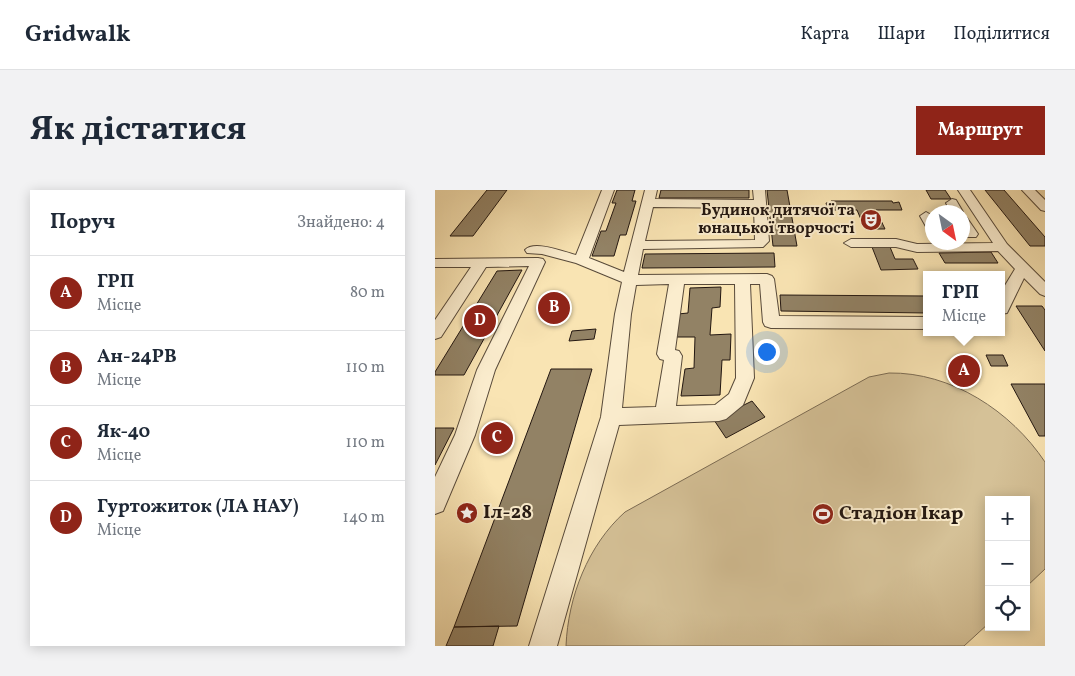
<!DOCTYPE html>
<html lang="uk">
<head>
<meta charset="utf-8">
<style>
  body { margin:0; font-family:Vollkorn,serif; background:#f2f2f3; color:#1f2937 }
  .controls { position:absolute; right:15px; bottom:15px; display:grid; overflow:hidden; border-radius:0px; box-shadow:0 2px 12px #0003 }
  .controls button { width:45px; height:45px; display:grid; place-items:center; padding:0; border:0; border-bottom:1px solid #e0e1e3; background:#fff; color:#1f2937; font:25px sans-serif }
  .compass { position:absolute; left:490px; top:15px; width:45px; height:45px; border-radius:50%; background:#fff; box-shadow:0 2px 12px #0003; rotate:147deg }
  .you { position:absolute; left:331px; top:161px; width:18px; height:18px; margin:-12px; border:4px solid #fff; border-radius:50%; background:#1a73e8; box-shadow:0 0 0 8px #1a73e833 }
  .badge { display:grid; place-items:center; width:32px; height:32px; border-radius:50%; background:#8f2418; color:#fff; font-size:16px; font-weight:700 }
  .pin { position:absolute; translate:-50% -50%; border:2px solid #fff; box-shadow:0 1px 5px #0006 }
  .popup { position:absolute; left:488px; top:81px; width:82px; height:65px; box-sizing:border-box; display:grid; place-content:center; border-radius:0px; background:#fff; filter:drop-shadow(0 1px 4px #0005); font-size:16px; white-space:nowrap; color:#747a83 }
  .popup b { font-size:19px; color:#1f2937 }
  .popup::after { content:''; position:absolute; left:50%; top:100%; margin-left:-10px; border:10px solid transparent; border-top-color:#fff }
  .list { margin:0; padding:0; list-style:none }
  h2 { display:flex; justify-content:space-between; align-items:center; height:65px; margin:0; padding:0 20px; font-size:21px }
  h2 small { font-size:16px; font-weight:400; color:#747a83 }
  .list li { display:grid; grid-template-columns:32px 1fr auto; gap:15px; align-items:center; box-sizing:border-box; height:75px; padding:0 20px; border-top:1px solid #e0e1e3 }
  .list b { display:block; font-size:19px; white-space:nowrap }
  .list p { margin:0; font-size:16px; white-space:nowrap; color:#747a83 }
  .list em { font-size:16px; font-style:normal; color:#747a83 }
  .icon { flex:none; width:28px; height:28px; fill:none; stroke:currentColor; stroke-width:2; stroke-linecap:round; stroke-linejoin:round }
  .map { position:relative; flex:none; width:610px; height:456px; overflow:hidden; border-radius:0px }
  header { display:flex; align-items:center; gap:30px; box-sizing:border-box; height:70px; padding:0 25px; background:#fff; border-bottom:1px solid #e0e1e3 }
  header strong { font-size:24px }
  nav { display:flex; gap:28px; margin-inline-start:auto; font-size:18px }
  .intro { display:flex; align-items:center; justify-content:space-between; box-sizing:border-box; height:120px; padding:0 30px }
  h1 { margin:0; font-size:35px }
  .button { padding:12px 22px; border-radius:0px; background:#8f2418; color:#fff; font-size:18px; font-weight:700 }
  main { display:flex; gap:30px; padding:0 30px }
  aside { flex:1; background:#fff; border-radius:0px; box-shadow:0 2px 12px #0003 }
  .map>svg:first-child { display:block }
  .green { fill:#d5c197; stroke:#7c6c54 }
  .building { fill:#928265; stroke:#231711 }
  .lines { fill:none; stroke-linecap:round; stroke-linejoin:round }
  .minor-casing { stroke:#584a3a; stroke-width:2 }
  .minor { fill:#fbedce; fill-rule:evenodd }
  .labels { text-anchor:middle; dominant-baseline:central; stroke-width:4; stroke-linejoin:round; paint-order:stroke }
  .far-poi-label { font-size:16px; font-weight:bold; fill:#231711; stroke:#fbedce; text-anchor:end }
  .poi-label { font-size:20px; font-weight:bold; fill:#231711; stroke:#fbedce; text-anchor:start }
</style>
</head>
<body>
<header>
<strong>Gridwalk</strong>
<nav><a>Карта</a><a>Шари</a><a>Поділитися</a></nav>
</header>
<div class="intro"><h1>Як дістатися</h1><a class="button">Маршрут</a></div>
<main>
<aside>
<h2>Поруч<small>Знайдено: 4</small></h2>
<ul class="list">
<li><span class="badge">A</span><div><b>ГРП</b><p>Місце</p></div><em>80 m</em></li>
<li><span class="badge">B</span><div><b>Ан-24РВ</b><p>Місце</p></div><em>110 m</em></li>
<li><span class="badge">C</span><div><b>Як-40</b><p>Місце</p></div><em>110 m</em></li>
<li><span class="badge">D</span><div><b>Гуртожиток (ЛА НАУ)</b><p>Місце</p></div><em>140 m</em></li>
</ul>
</aside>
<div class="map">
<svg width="610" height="456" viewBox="0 0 610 456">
  <rect width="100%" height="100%" fill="#f9e4b3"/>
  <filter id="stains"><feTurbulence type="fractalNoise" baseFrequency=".004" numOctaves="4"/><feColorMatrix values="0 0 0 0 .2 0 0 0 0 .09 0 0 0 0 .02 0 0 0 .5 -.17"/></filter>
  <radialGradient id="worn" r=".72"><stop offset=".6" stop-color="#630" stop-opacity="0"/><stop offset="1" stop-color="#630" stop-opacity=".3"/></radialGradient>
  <path class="green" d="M454,183C516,182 576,221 610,272V379L591,397V310H554V433L529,456H131C133,407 153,355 190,322L434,187Z"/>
  <path class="building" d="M52,0H72L38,46H15Z
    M182,0H200L197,11H201L191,45H185L179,66H157L166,41H171L181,13H177Z
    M226,0H314V8H224Z
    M332,0H352L362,56H338Z
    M491,0H510L516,9H496Z
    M550,0H569L610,47V56H595Z
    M396,11H457L458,13L464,12L467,20H441L450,39H430L422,20H393L391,13H397Z
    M437,57H455L460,69H478L483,79L446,80Z
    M556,62L563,73H510L504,63Z
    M339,63L340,77L207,78L210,64Z
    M87,80L29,185H0V182L62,81Z
    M286,97L285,117L277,118L275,145L296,144L295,170H287L285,205L246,206L250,179L259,178L260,147H239L243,124L253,123L255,98Z
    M345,105L492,106V123L346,121Z
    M581,116H607L610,120V161Z
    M161,139L159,149L134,151L137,141Z
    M551,165H568L573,176H556Z
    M518,176H535L541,187H523Z
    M116,179H157L82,436L19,437Z
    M576,194H610V246H604Z
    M317,211L330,227L291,248L279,230Z
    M0,238H19L0,275Z
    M64,436L58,456H11L19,437Z"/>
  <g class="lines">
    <g class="minor-casing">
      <path id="minor" d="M167,0H179L154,68L189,82L210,0H222L220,9L319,10L318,0H330L334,51L328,57L208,59L203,85L332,84L337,86L339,89L344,126L492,127V139L336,138L330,136L328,132L325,94H315L319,188L308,215L291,229L284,231L184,235L122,456H94L166,227L180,124L187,92L141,73L107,64L92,63L90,60C99,50 129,62 141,65ZM218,17L319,18L320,50L210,51ZM234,94L222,164L225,169L229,170L221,217L187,218L196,124L201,95ZM249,94H300L301,188L294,204L280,215L241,216L247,166L244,161L240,160Z
        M523,0H535L572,54L610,92V106L605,104L589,88L572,123L566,124V102L580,79L563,61L482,62L461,57H416L409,53L416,49H461L482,54L558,53Z
        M587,0H600L610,10V21L606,20Z
        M517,9L521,10L528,22V23L516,22L511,13Z
        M491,22L498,26V41L493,40L485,26Z
        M528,27L532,28L543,44L541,47H531C527,41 527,34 528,27Z
        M103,68L108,69L110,72L60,180L40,245L8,321L0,324V287L20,245L42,180L94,76L51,77L6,147L0,149V130L36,77H0V69Z"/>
    </g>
    <use href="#minor" class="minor"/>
  </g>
  <defs>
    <g id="theatre-disc" transform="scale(1.125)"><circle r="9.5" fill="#8f2418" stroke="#fbedce"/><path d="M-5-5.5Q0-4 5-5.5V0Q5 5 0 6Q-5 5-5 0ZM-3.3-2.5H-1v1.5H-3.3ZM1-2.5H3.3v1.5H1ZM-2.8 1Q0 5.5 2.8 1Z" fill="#fff"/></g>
    <g id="sight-disc" transform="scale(1.125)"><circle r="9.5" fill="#8f2418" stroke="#fbedce"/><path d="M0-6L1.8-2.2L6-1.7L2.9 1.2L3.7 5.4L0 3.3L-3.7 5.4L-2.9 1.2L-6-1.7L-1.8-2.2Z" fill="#fff"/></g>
    <g id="stadium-disc" transform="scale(1.125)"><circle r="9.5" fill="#8f2418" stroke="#fbedce"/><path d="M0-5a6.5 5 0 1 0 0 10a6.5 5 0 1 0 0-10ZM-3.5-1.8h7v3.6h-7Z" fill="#fff"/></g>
  </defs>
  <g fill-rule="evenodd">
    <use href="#theatre-disc" x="436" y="30"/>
    <use href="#sight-disc" x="32" y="323"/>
    <use href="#stadium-disc" x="388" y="324"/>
  </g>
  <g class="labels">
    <g class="far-poi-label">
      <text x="420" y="21">Будинок дитячої та<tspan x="420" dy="18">юнацької творчості</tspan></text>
    </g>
    <g class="poi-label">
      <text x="48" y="323">Іл-28</text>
      <text x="404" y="324">Стадіон Ікар</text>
    </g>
  </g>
  <rect width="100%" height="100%" filter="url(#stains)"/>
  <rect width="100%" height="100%" fill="url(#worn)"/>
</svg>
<div class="controls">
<button>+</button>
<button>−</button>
<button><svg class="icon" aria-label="locate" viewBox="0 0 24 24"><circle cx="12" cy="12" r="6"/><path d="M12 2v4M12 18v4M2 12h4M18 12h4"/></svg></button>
</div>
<svg class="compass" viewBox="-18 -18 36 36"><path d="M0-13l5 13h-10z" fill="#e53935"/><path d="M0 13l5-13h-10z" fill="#747a83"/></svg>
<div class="you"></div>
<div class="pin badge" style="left:529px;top:181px">A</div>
<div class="popup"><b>ГРП</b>Місце</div>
<div class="pin badge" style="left:119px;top:118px">B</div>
<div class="pin badge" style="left:62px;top:248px">C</div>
<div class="pin badge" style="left:45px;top:131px">D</div>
</div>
</main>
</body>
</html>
